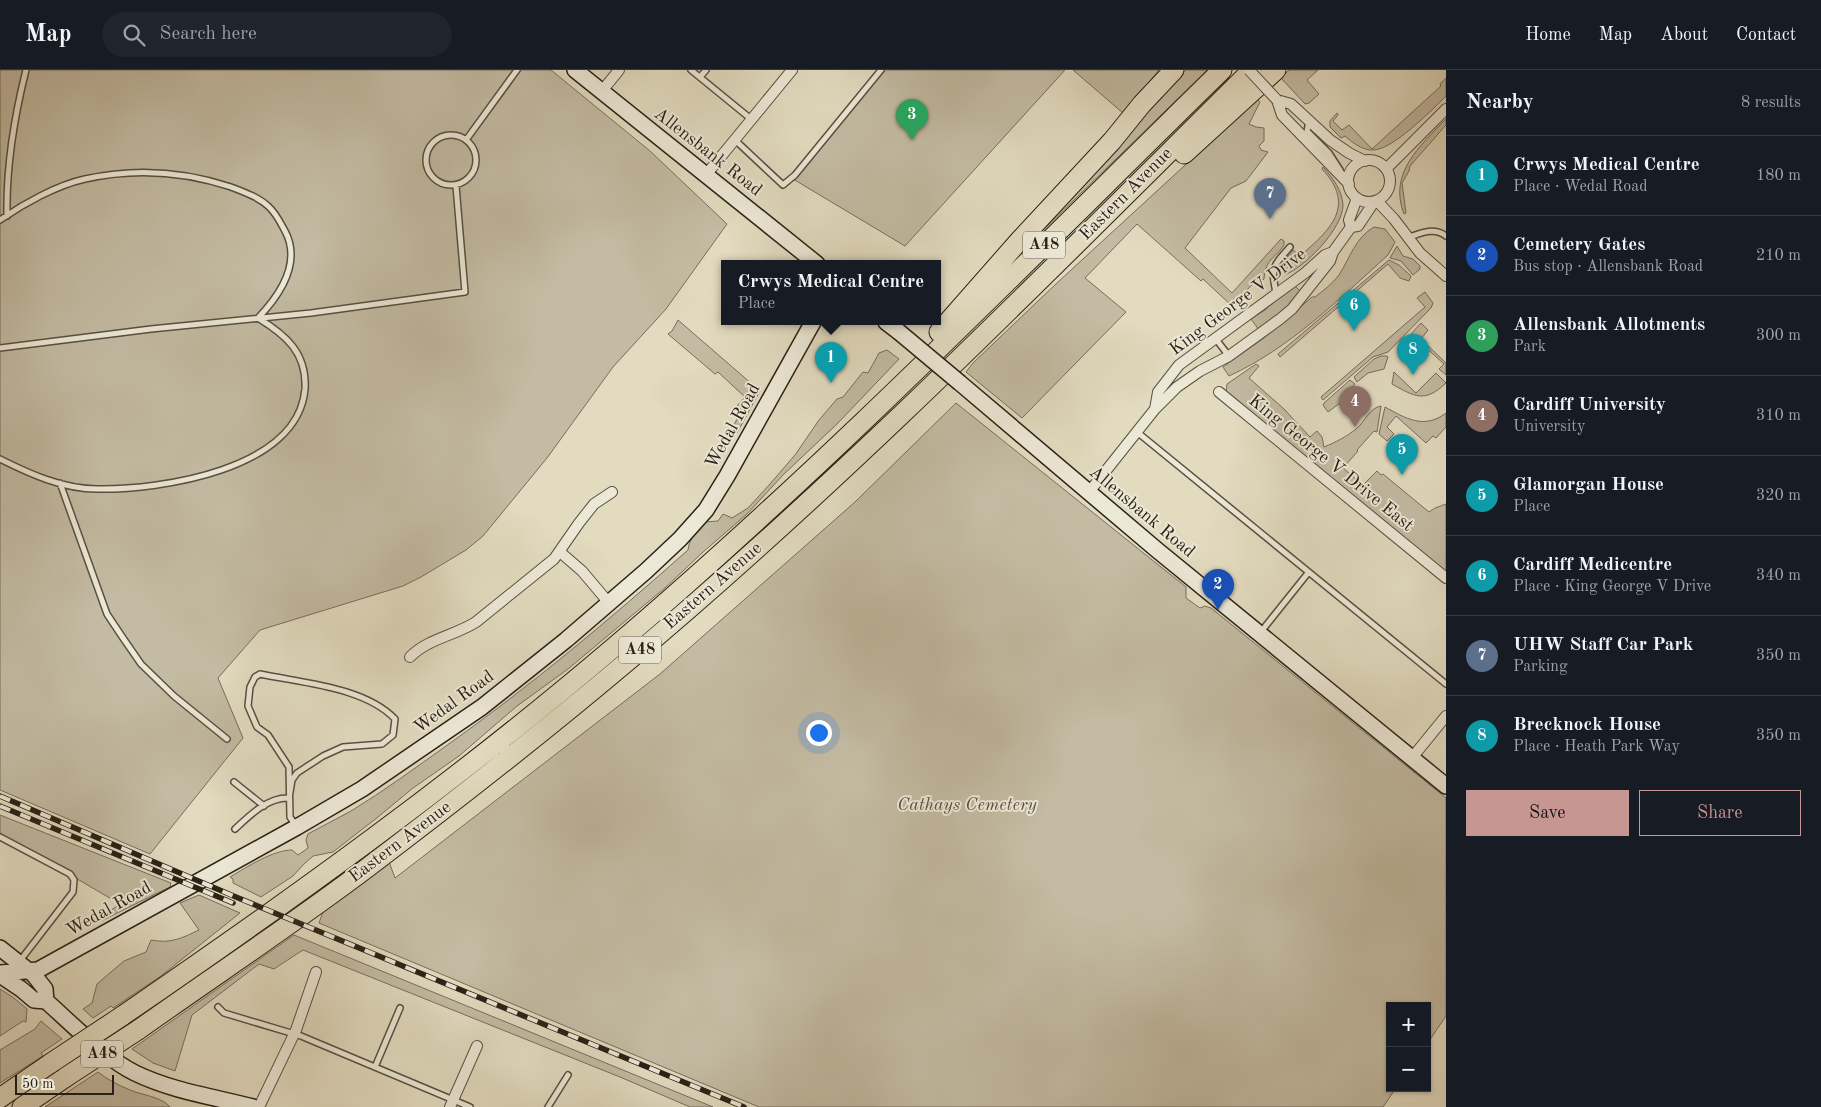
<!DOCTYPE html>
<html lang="en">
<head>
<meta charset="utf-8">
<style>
  body { margin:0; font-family:"Old Standard TT",serif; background:#20242c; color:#f1f3f6 }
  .controls { position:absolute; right:15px; bottom:15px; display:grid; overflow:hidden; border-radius:0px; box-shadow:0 1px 4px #0004 }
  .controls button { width:45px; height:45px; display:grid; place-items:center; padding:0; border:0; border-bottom:1px solid #363941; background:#171b24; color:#f1f3f6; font:25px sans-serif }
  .scale { position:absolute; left:15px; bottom:12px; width:99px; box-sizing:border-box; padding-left:5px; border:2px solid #292117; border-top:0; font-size:14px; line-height:18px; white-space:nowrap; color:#292117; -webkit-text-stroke:4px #ece8d6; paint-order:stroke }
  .you { position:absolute; left:818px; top:662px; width:18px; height:18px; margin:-12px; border:4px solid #fff; border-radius:50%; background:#1a73e8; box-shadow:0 0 0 8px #1a73e833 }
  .badge { display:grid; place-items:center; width:32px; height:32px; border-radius:50%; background:#c59692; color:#fff; font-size:16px; font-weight:700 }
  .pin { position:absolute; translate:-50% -41px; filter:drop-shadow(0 1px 2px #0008) }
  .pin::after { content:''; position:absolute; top:26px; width:18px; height:15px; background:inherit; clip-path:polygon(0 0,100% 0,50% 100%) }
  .popup { position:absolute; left:721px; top:190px; width:220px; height:65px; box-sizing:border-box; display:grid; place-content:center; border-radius:0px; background:#171b24; filter:drop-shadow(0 1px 4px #0005); font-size:16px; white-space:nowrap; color:#9ea1a6 }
  .popup b { font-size:19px; color:#f1f3f6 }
  .popup::after { content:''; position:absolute; left:50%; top:100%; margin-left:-10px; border:10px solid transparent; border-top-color:#171b24 }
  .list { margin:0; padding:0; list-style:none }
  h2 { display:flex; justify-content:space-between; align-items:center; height:65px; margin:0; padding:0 20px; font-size:21px }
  h2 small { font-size:16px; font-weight:400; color:#9ea1a6 }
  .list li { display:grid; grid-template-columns:32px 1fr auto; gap:15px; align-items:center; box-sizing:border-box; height:80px; padding:0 20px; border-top:1px solid #363941 }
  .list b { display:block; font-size:19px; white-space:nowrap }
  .list p { margin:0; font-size:16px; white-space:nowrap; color:#9ea1a6 }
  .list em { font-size:16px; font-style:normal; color:#9ea1a6 }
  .actions { display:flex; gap:10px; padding:15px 20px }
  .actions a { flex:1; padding:11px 0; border:1px solid #c59692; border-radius:0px; text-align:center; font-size:18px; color:#c59692 }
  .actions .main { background:#c59692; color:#111 }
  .icon { flex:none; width:28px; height:28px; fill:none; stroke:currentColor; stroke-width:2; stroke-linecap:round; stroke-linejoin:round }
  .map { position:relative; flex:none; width:1446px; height:1037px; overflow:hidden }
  header { display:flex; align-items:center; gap:30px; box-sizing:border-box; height:70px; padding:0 25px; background:#171b24; border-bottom:1px solid #363941 }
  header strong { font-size:24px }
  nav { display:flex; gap:28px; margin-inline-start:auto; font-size:18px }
  .search { width:350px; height:45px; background:#20242c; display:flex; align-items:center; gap:12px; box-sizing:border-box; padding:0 18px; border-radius:28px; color:#9ea1a6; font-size:19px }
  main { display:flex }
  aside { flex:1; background:#171b24 }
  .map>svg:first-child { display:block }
  .green { fill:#c3bba3; stroke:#766e5d }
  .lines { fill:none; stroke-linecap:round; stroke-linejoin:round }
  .lane-casing { stroke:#575041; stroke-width:8 }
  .street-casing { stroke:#575041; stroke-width:12 }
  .secondary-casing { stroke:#292117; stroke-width:18 }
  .highway-casing { stroke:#292117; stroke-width:21 }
  .lane { stroke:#ece8d6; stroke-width:5 }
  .street { stroke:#ece8d6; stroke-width:10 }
  .secondary { stroke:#ece8d6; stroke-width:15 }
  .highway { stroke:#e2dbc0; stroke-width:19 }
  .rail-casing { stroke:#292117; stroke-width:5.5 }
  .rail { stroke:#ece8d6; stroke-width:4; stroke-dasharray:11; stroke-linecap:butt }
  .street-bridge-casing { stroke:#575041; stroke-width:12; stroke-linecap:butt }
  .secondary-bridge-casing { stroke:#292117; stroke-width:18; stroke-linecap:butt }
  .highway-bridge-casing { stroke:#292117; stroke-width:21; stroke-linecap:butt }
  .street-bridge { stroke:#ece8d6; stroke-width:10 }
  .secondary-bridge { stroke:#ece8d6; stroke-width:15 }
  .highway-bridge { stroke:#e2dbc0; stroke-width:19 }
  .labels { text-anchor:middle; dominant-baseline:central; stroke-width:4; stroke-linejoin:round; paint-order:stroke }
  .shield { fill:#ece8d6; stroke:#645d50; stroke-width:1 }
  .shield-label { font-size:16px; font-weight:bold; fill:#292117 }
  .street-label { font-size:18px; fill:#292117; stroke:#ece8d6 }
  .park-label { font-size:18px; font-style:italic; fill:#574f41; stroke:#ece8d6 }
</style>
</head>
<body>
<header>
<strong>Map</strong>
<div class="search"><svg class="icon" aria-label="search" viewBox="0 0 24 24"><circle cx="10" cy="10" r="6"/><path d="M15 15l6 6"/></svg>Search here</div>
<nav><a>Home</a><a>Map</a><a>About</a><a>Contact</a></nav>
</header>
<main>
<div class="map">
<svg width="1446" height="1037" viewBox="0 0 1446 1037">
  <rect width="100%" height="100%" fill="#e2dbc0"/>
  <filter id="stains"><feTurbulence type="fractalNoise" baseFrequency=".004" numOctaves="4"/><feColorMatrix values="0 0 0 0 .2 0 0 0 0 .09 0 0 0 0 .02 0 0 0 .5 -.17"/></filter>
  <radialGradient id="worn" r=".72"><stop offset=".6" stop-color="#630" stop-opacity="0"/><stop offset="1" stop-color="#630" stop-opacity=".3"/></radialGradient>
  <path class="green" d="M0,0H551L650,81L727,154L666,239L613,297L547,388L483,466L466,480L421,507L403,516L260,560L218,608L243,668L150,784L0,720Z
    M882,0H1065L905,176L793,109Z
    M1073,0H1159L1123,43Z
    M1186,0H1207L1031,172L1027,170Z
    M1289,0H1318L1307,10L1319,24L1309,33L1305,34L1281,8Z
    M1446,8V26C1431,41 1399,73 1379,79C1366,83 1354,74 1345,66L1341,68L1330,57V51L1337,43L1338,45L1333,51L1342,60L1349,55L1372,79L1441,16L1440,14Z
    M1257,29L1260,32L1249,54L1256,57L1264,58V71L1259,76L1261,80L1268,82L1246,111L1231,118L1185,178L1232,223L1281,169L1284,171V175C1274,190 1266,188 1264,209L1256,216L1253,214L1231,235L1203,209L1201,211L1137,154L1085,208L1126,242L1022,348L966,302L973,293L1058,212Z
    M1446,49V55L1410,96L1409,101L1402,113L1406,143L1404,144C1388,103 1420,76 1446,49Z
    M1323,97C1333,108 1342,120 1343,135C1343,158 1305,198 1284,205L1280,202L1283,192L1293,180L1300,186C1330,160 1357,136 1322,99Z
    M1374,157L1385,159L1395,172L1388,185C1338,230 1290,278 1229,306L1223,297L1264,268L1312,227H1315C1324,220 1332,214 1339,205C1350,188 1355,168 1374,157Z
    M1397,176L1403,186L1413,189L1420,196V199L1413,205L1401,191L1390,188Z
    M1389,190L1399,195L1411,206L1409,211L1400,208L1388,194L1280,287L1278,284Z
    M1292,216H1295L1300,221L1287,238L1259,260L1251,249L1265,240Z
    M1425,222L1433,233L1431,238L1388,282L1373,287L1323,330L1321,327L1425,237L1417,228Z
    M678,250L760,321L737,363L730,362L742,340L737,336L745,327L718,302L715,304L668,264L672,261Z
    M1421,253L1428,260L1421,269L1446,293V305L1439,299L1444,294L1411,264Z
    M887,280L899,289L837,354L783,405L747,444L702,483L666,517L568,599L517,636L459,686L413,718L378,747L333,782L313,786L303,795L293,806L261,827L233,813V809L230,807C247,797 273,780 292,780L298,785L308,778L306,770L308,764C322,756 337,749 351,741C384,721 415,698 446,676C532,615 609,550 688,480C689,469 697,460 704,452L718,451L723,444L732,448L748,438L770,414L795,385L819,350L837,329L843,327L863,302L868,303L879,283Z
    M1381,286H1387L1388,287L1384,299L1368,303L1357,312L1354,307L1374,289Z
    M1256,294L1259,296L1249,308L1284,339L1310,367L1317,361L1322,367L1324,377C1336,372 1346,367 1356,359C1365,352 1369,338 1381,336L1377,362L1374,361L1357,380L1358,381L1343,398L1363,415L1377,401L1381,405L1383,404L1429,442L1435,438L1446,434V503L1226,323L1227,314Z
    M1394,302L1416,323L1436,303L1446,313C1425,333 1415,327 1392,314Z
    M1350,310L1355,314L1340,333L1328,342L1323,335L1324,333Z
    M956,333L1186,517V528L1200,538L1205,536L1211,538L1446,728V946L1427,974V936H1390V1018H1396L1383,1037H759L319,853L324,839L348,819L368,809L371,803L388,789L395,808L660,604L855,432Z
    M1385,337C1405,348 1424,360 1446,343V357L1436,368L1433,366L1426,373L1396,346L1387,357L1394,364L1387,371L1379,364Z
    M0,745L171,813L170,817L103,850L100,848L120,834L79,810L61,798L0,767Z
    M199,825L240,843L161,906L113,938L111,936L93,948L83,939L92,933L97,914L124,891L146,882L151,870C171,874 182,868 199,860L180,833Z
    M294,865L713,1037H690L620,1007L303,880L274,899L259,894L192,945L175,1001L153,993L132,979Z
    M0,919L14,928L27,939L26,952L23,951L0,966Z
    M41,951L62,969L41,983L43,986L0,1013V980L35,959Z
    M98,1002C108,1010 118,1015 130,1020C142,1025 162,1027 170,1037H45Z"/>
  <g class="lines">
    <g class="lane-casing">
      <path id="lane" d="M691,0L751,49
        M700,7L706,0
        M1309,51L1307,61L1329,83L1340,100
        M426 90a25 25 0 1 1 50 0a25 25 0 1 1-50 0Z
        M466,70L517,0
        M735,70L783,115L795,105L881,0
        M7,146C6,96 14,48 26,0
        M0,150C23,134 57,115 85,109C134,98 183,101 231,117C244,122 258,127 268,136C276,143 280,152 285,161C302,193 280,225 258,248C286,265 307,283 305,319C298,400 160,420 97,419C63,419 30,404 0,389
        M1409,167C1422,163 1434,157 1446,166
        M1276,223C1271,197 1272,197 1290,177
        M1215,268L1229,286
        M0,278L151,259L311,243L465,222L456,116
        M1137,362L1446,614
        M60,413L107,544L123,568L141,594L174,626L227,669
        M1260,563L1308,503
        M234,712L264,736
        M235,759C250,745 268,727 289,728L292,710L297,703L323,686L343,677L382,674L393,665L395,649C365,617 302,613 260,604L255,607L250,617L248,636L257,657L268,665L289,697L290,747L296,756
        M0,767L70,804L74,810L73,822L19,892
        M218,937L224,943L301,966L470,1037
        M375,997L400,938
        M548,1037L568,1005"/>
    </g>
    <g class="street-casing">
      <path id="street" d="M602,21L619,0
        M1277,30L1282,45L1349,114
        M1277,30L1291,34L1330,70L1349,83L1365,91
        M1348 111a21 21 0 1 1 42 0a21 21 0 1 1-42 0Z
        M1386,99L1446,39
        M705,106L792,0
        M1377,131L1394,149L1420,183L1446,206
        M1351,157L1349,150L1357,128
        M1219,322L1446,508
        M1155,339L1158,322L1179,295L1305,203L1325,185L1333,182
        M1089,422L1155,339L1177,317L1200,301L1229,286L1280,249L1292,239L1330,191L1333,182L1351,157L1358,156L1374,132
        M560,482L582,501L609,533
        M410,587C427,569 456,565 476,552L554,489L579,453L594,434L612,422
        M1411,689L1446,646
        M259,1037L296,960L316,902
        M450,1037L477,976"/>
    </g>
    <g class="secondary-casing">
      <path id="secondary" d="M575,0L817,194
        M886,252L899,262
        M960,313L1157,480L1446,716
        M0,878L34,905L45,919L46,931
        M0,903L38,900L297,757L362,719L482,637L566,570L646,501L680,469L706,440L727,406L813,252
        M0,905L21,919L34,930L46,931C71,953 106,989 135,1003C172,1021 214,1027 253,1037"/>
    </g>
    <g class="highway-casing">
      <path id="highway" d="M1184,84L1276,0
        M939,262L1019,171L1112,71L1142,34L1174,0
        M122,946C290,831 457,711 613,578C826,397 1022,196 1222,0
        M138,960C214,906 293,854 367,798C454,732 540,665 623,595C844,410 1047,203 1252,0
        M0,1028L51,993
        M22,1037L66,1007"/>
    </g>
    <use href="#lane" class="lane"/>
    <use href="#street" class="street"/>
    <use href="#secondary" class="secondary"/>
    <use href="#highway" class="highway"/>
    <g class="rail-casing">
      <path id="rail" d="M0,726L236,827L744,1037
        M0,736L233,833"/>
    </g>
    <use href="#rail" class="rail"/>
    <g class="street-bridge-casing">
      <path id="street-bridge" d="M1249,0L1277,30"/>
    </g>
    <g class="secondary-bridge-casing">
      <path id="secondary-bridge" d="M899,262L960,313"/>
    </g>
    <g class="highway-bridge-casing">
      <path id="highway-bridge" d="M51,993L122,946
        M66,1007L138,960"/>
    </g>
    <use href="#street-bridge" class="street-bridge"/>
    <use href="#secondary-bridge" class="secondary-bridge"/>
    <use href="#highway-bridge" class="highway-bridge"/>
  </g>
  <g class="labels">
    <g class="shield">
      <rect x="1023" y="161.5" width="42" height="27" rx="4"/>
      <rect x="619" y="566.5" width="42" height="27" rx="4"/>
      <rect x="81" y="970.5" width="42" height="27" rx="4"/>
    </g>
    <g class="shield-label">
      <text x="1044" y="175">A48</text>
      <text x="640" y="580">A48</text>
      <text x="102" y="984">A48</text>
    </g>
    <g class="street-label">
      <text transform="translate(708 82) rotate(38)">Allensbank Road</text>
      <text transform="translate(1126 124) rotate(-45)">Eastern Avenue</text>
      <text transform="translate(1238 232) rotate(-37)">King George V Drive</text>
      <text transform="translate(733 356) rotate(-61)">Wedal Road</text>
      <text transform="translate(1331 393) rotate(39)">King George V Drive East</text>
      <text transform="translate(1142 442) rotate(40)">Allensbank Road</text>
      <text transform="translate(713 516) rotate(-41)">Eastern Avenue</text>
      <text transform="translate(454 632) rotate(-36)">Wedal Road</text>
      <text transform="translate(400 772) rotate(-37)">Eastern Avenue</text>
      <text transform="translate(109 839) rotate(-29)">Wedal Road</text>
    </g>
    <g class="park-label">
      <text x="967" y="735">Cathays Cemetery</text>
    </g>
  </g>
  <rect width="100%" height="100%" filter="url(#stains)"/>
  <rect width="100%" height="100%" fill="url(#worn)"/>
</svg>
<div class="controls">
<button>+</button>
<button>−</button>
</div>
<div class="scale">50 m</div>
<div class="you"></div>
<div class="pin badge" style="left:831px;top:313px;background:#0f9aa8">1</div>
<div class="popup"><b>Crwys Medical Centre</b>Place</div>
<div class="pin badge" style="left:1218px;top:540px;background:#1a4fb4">2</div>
<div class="pin badge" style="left:912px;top:70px;background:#2e9e5b">3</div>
<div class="pin badge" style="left:1355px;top:357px;background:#8d6e63">4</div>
<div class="pin badge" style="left:1402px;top:405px;background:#0f9aa8">5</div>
<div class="pin badge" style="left:1354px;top:261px;background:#0f9aa8">6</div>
<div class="pin badge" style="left:1270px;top:149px;background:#5c6f8a">7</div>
<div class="pin badge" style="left:1413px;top:305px;background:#0f9aa8">8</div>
</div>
<aside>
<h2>Nearby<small>8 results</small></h2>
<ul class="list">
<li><span class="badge" style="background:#0f9aa8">1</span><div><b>Crwys Medical Centre</b><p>Place · Wedal Road</p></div><em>180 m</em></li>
<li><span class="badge" style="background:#1a4fb4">2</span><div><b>Cemetery Gates</b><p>Bus stop · Allensbank Road</p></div><em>210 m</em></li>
<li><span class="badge" style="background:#2e9e5b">3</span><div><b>Allensbank Allotments</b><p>Park</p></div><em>300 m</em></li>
<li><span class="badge" style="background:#8d6e63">4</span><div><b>Cardiff University</b><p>University</p></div><em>310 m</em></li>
<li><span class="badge" style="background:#0f9aa8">5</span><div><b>Glamorgan House</b><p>Place</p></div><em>320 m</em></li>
<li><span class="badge" style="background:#0f9aa8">6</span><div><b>Cardiff Medicentre</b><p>Place · King George V Drive</p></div><em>340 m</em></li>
<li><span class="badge" style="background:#5c6f8a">7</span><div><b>UHW Staff Car Park</b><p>Parking</p></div><em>350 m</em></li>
<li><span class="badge" style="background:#0f9aa8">8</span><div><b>Brecknock House</b><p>Place · Heath Park Way</p></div><em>350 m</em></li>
</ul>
<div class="actions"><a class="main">Save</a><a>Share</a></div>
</aside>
</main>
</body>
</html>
